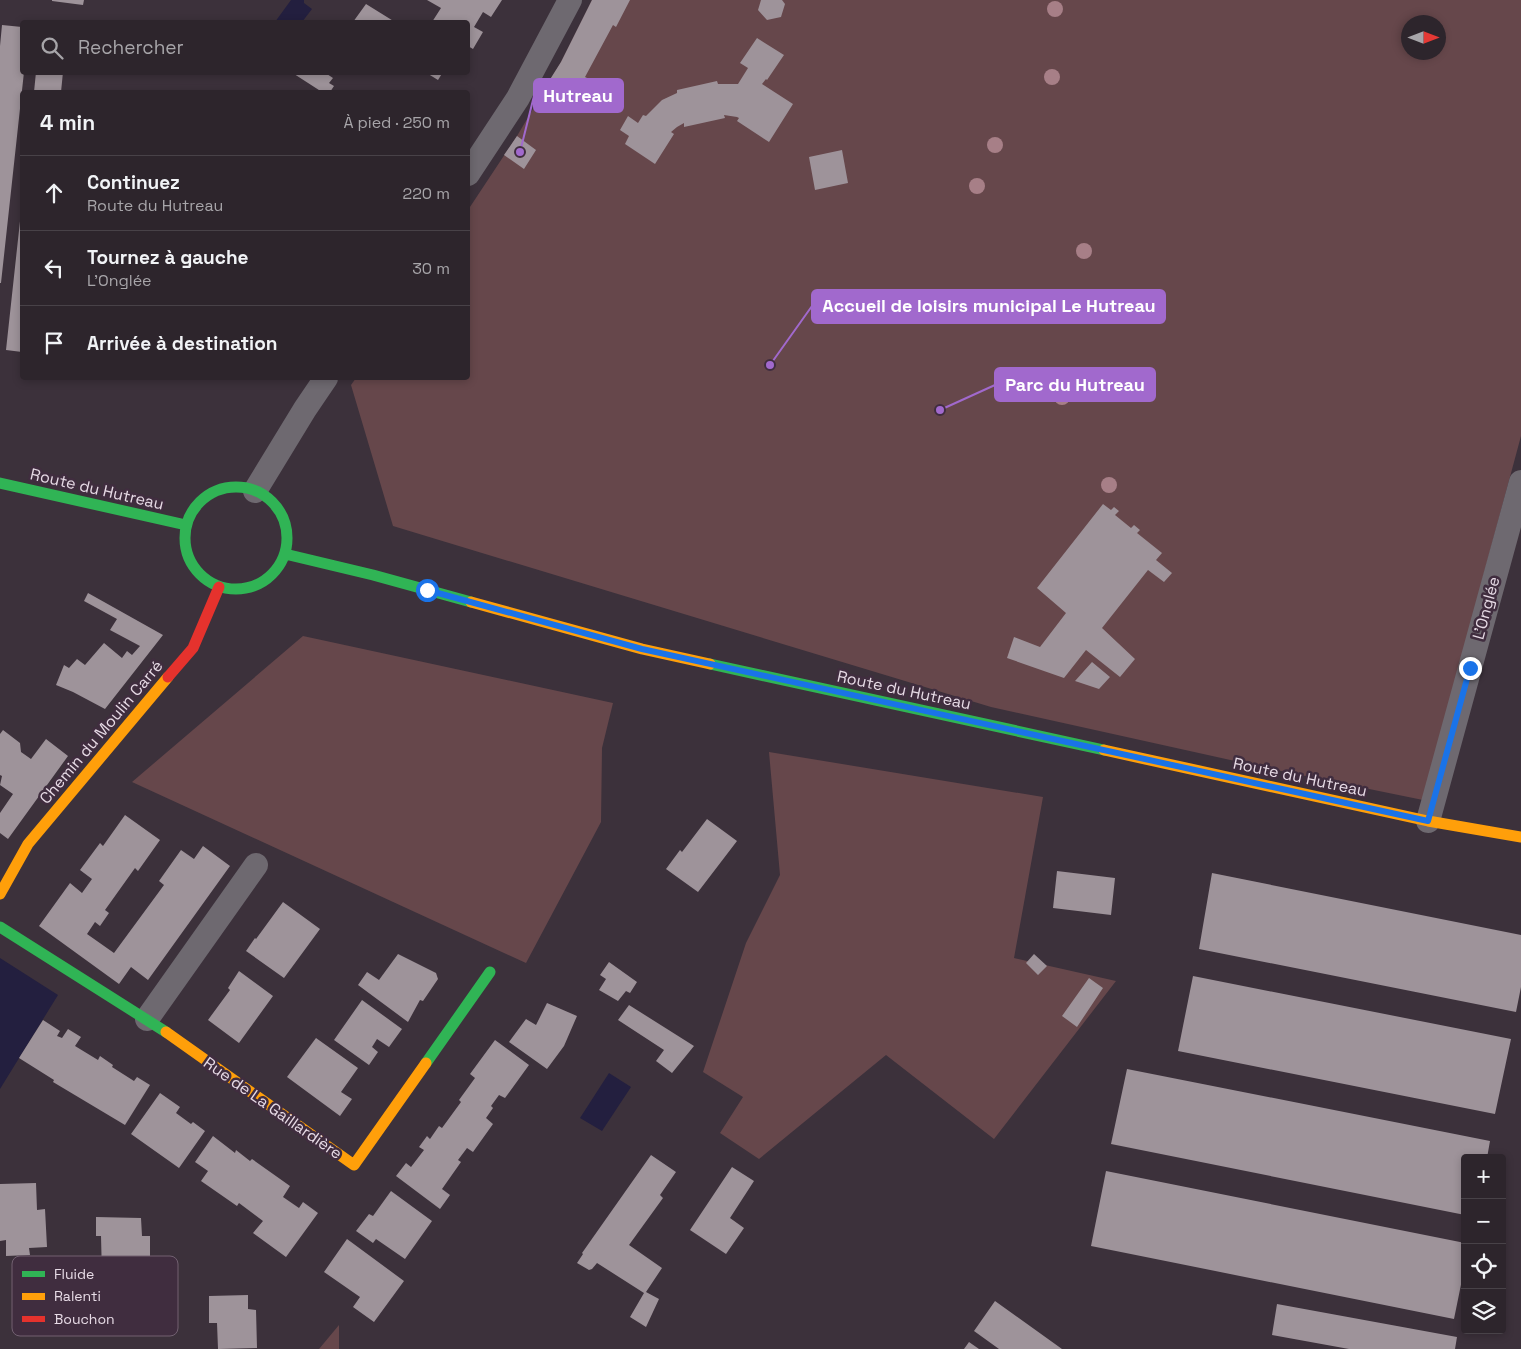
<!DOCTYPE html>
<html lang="fr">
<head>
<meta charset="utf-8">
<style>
  body { margin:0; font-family:"Space Grotesk",sans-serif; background:#352d34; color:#f1f3f6 }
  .controls { position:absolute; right:15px; bottom:15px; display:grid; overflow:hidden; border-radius:5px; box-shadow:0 2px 8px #0003 }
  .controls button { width:45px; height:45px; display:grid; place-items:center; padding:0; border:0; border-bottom:1px solid #484248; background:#2d252c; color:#f1f3f6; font:25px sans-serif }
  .compass { position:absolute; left:1401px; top:15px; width:45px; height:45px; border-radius:50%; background:#2d252c; box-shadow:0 2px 8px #0003; rotate:90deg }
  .stop { position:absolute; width:15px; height:15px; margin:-11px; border:4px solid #1a73e8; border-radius:50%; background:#fff }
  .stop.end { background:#1a73e8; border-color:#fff; box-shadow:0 1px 5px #0008 }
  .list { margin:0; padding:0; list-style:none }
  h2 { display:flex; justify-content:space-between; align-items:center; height:65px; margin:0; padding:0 20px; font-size:21px }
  h2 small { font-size:16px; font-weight:400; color:#a7a5a9 }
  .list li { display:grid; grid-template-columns:32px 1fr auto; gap:15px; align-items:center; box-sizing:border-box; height:75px; padding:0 20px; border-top:1px solid #484248 }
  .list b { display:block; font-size:19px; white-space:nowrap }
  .list p { margin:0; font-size:16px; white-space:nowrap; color:#a7a5a9 }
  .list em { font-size:16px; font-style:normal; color:#a7a5a9 }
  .icon { flex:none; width:28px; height:28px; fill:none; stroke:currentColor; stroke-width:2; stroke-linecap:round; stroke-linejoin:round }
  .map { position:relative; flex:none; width:1521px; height:1349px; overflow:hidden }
  .search { position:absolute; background:#2d252c; box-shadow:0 2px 8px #0003; left:20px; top:20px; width:450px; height:55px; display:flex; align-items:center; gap:12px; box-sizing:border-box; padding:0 18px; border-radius:5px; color:#a7a5a9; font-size:19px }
  .panel { position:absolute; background:#2d252c; box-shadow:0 2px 8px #0003; left:20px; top:90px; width:450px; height:290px; border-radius:5px }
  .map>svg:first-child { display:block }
  .green { fill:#66474b; fill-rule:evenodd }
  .water { fill:#231f3f }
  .building { fill:#9e939a }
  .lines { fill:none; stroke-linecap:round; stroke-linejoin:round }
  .street { stroke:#6e6970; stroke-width:24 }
  .fast { stroke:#30b455; stroke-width:11 }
  .slow { stroke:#ff9f0a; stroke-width:11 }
  .jam { stroke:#e5322d; stroke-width:11 }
  .tree { fill:#a77f87 }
  .route { stroke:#1a73e8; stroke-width:6 }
  .labels { text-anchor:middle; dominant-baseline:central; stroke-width:5; stroke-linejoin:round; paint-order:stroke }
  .street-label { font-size:16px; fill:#e7dbe6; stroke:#402d3f }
  .key { fill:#402d3f; stroke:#726171; stroke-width:1 }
  .key-label { font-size:14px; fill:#e7dbe6 }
  .leader { fill:none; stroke:#a169cd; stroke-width:2 }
  .callout-dot { fill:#a169cd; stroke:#402d3f; stroke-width:2 }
  .callout { fill:#a169cd; stroke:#a169cd; stroke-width:2 }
  .callout-label { font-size:18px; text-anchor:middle; font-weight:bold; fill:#fff }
</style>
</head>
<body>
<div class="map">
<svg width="1521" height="1349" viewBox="0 0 1521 1349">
  <rect width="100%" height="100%" fill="#3c313b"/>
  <path class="green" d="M592,0H1521V436L1423,800L1262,767L991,707L393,526L351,385L356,378H468V210L517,136L561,62ZM1408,22H1438V52H1408Z
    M303,636L613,703L602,748L601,822L526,963L132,782Z
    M769,752L1043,797L1014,958L1116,981L994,1139L886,1055L759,1159L720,1133L743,1097L703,1072L746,943L780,875Z
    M339,1325V1349H319Z"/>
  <path class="water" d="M291,0H304V3L312,9L302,22H275Z
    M0,958L58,995L0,1089Z
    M609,1073L631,1087L602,1131L580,1118Z"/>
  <path class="building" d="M52,0H84L83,5L52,1Z
    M427,0H502L491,17L483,12L474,27L483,32L473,49L468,46V22H432L441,8Z
    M592,0H630L616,27L613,25L585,77L589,79L572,110L542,92L561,62Z
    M761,0H782L785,4L781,17L767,20L758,10Z
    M366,4L395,22H353Z
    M2,25L22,27V72H24L1,283H0V46Z
    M757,38L784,55L767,80L766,79L762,84L793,104L769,142L737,121L739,118L737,117L724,115L725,118L684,127V123L677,127L671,132L674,134L655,164L625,144L629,136L620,130L628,116L638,123L643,115L646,116L662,100L677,93V90L717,81L718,84H738L748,68L740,63Z
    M36,72H63L61,92H34Z
    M291,72H324L333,78L329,83L334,86L330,92H322Z
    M425,72H443L438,80Z
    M517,136L536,150L524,169L504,155Z
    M842,150L848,183L815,190L809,157Z
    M21,212H22V352L6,350Z
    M1103,504L1111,510L1114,507L1119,511L1115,515L1131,528L1134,525L1140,530L1137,533L1162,553L1156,560L1172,573L1164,582L1148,570L1102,628L1135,659L1120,677L1086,650L1064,678L1007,658L1014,637L1040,647L1066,613L1037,588Z
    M88,593L163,635L105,709L73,692L56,685L64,665L69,668L77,659L85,665L104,643L122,658L127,651L132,655L140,646L110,630L117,619L84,601Z
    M1092,662L1110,677L1099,689L1075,681Z
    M3,730L20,743L21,752L31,759L46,739L68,756L8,839L0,833V813L13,794L0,785L2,776L0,775V734Z
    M125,815L160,840L138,871L135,868L105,910L109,913L100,926L95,922L87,934L114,953L164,885L159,881L181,850L194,859L203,846L230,866L148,980L131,967L119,984L39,926L70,883L82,893L92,879L80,870L100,843L103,846Z
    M707,819L737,841L698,892L666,869L680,850L682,852Z
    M1057,871L1115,878L1111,915L1053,908Z
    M1212,873L1521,935V987L1516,1012L1199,949Z
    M283,902L320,929L284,978L246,951L255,938L256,939Z
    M398,954L436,973L438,979L423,1001L420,1000L408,1022L358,985L367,972L379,980Z
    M1034,954L1047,966L1038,975L1026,963Z
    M609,962L637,982L630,993L626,991L618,1001L599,990L606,979L600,975Z
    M239,971L273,996L239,1043L208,1020L230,990L228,988Z
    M1193,976L1511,1039L1495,1114L1178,1051Z
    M1089,978L1103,988L1077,1027L1062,1016Z
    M362,1000L402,1029L389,1047L377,1039L372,1047L378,1052L369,1065L334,1040Z
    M547,1003L577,1016L564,1046L547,1069L509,1042L526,1019L536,1025Z
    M629,1005L694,1046L672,1073L656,1061L664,1050L618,1020Z
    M43,1020L60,1031L57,1036L62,1038L68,1029L81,1037L75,1046L98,1060L100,1056L113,1065L112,1067L134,1081L137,1077L150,1085L125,1125L53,1082L54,1080L19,1058Z
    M316,1038L358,1068L341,1092L352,1099L340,1116L287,1077Z
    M495,1040L529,1065L505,1098L499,1095L491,1106L493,1108L486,1118L493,1124L473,1152L467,1148L458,1160L461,1162L442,1189L450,1195L440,1209L396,1176L406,1163L411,1167L424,1150L419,1147L427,1136L430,1139L439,1126L442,1128L461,1102L459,1100L475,1078L470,1074Z
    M1127,1069L1490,1141L1487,1158H1465V1215L1111,1144Z
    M160,1093L180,1107L176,1113L191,1124L193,1122L205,1131L179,1168L131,1134Z
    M213,1136L235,1153L236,1150L250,1161L252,1159L290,1186L283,1197L299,1208L303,1202L318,1213L286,1257L253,1233L263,1221L239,1203L237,1206L201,1181L208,1171L195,1162Z
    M651,1155L676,1172L660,1195L663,1198L629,1245L662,1268L646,1292L659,1299L646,1327L630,1317L644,1293L597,1263L592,1269L589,1270L577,1263L583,1254L582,1253Z
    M732,1167L754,1181L730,1218L744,1228L726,1254L690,1230Z
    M1106,1171L1465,1243V1265L1454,1319L1091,1246Z
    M36,1183L37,1210L45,1209L47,1247L29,1248L30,1255L6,1256V1240L0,1241V1184Z
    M391,1191L432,1221L405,1259L376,1239L373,1243L356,1231L369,1214L373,1216Z
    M96,1217L141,1218L142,1236H150V1278L167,1290L149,1320H136L133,1279L117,1280V1274L102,1275L101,1236H96Z
    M347,1239L404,1281L374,1322L353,1307L360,1297L324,1272Z
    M248,1295V1309L256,1310L257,1348L218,1349L217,1323H209V1296Z
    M995,1301L1062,1349H999L974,1331Z
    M1277,1304L1457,1337L1455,1349H1349L1272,1335Z
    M969,1342L979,1349H964Z"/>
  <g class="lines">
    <path class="street" d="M468,174L518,98L570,0
      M255,491L305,409L326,378
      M1428,821L1521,482
      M147,1019L256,865"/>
    <path class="fast" d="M0,483L186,525
      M185 538a51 51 0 1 1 102 0a51 51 0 1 1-102 0Z
      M285,554L373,575L471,602
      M710,664L1104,750
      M0,927L166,1032
      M426,1063L490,972"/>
    <path class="slow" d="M471,602L642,649L710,664
      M1104,750L1428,821L1521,837
      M0,894L28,844L168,677
      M166,1032L354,1165L426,1063"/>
    <path class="jam" d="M168,677L193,648L219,587"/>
  </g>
  <g class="tree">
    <circle cx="1055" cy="9" r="8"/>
    <circle cx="1052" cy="77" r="8"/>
    <circle cx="995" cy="145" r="8"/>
    <circle cx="977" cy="186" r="8"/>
    <circle cx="1084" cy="251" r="8"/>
    <circle cx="1062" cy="397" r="8"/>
    <circle cx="1109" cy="485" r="8"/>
  </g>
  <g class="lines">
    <path class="route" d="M427,590L642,649L1428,821L1470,668"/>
  </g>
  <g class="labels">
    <g class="street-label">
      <text transform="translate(97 489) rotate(13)">Route du Hutreau</text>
      <text transform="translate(1486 608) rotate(-75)">L'Onglée</text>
      <text transform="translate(904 690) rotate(12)">Route du Hutreau</text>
      <text transform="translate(101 732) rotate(-50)">Chemin du Moulin Carré</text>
      <text transform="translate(1300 777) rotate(12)">Route du Hutreau</text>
      <text transform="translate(273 1108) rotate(35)">Rue de La Gaillardière</text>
    </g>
  </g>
  <rect x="12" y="1256" width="166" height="80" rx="8" class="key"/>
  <rect x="22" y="1271" width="23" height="6" fill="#30b455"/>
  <rect x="22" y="1293" width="23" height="7" fill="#ff9f0a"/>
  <rect x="22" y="1316" width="23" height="6" fill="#e5322d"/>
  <g class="key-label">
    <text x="54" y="1279">Fluide</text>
    <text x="54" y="1301">Ralenti</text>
    <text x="54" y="1324">Bouchon</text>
  </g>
  <path class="leader" d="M520 152L534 96M770 365L812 306M940 410L995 385"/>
  <g class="callout-dot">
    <circle cx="520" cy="152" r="5"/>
    <circle cx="770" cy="365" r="5"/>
    <circle cx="940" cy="410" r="5"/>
  </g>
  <g class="callout">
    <rect x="534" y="79" width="89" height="33" rx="5"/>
    <rect x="812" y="290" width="353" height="33" rx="5"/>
    <rect x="995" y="368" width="160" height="33" rx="5"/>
  </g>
  <g class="callout-label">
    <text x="578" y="102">Hutreau</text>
    <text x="989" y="312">Accueil de loisirs municipal Le Hutreau</text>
    <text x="1075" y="391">Parc du Hutreau</text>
  </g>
</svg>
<div class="controls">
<button>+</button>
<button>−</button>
<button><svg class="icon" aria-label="locate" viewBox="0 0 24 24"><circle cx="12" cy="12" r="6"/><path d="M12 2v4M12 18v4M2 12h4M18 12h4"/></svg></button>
<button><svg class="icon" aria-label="layers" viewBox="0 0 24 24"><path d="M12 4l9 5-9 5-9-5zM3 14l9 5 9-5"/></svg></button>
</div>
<svg class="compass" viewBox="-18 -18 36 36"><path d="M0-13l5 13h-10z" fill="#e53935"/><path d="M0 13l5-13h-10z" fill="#a7a5a9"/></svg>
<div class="stop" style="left:427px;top:590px"></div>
<div class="stop end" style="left:1470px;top:668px"></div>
<div class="search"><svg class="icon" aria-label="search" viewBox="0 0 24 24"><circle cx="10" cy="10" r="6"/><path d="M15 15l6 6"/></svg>Rechercher</div>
<section class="panel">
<h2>4 min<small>À pied · 250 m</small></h2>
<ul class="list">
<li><svg class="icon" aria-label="ahead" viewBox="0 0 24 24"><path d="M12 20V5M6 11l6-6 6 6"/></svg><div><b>Continuez</b><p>Route du Hutreau</p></div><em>220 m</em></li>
<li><svg class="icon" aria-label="left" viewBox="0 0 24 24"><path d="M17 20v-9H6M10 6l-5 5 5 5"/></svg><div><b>Tournez à gauche</b><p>L'Onglée</p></div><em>30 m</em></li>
<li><svg class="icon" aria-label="arrive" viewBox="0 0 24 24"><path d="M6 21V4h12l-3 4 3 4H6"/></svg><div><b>Arrivée à destination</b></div></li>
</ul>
</section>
</div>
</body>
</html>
